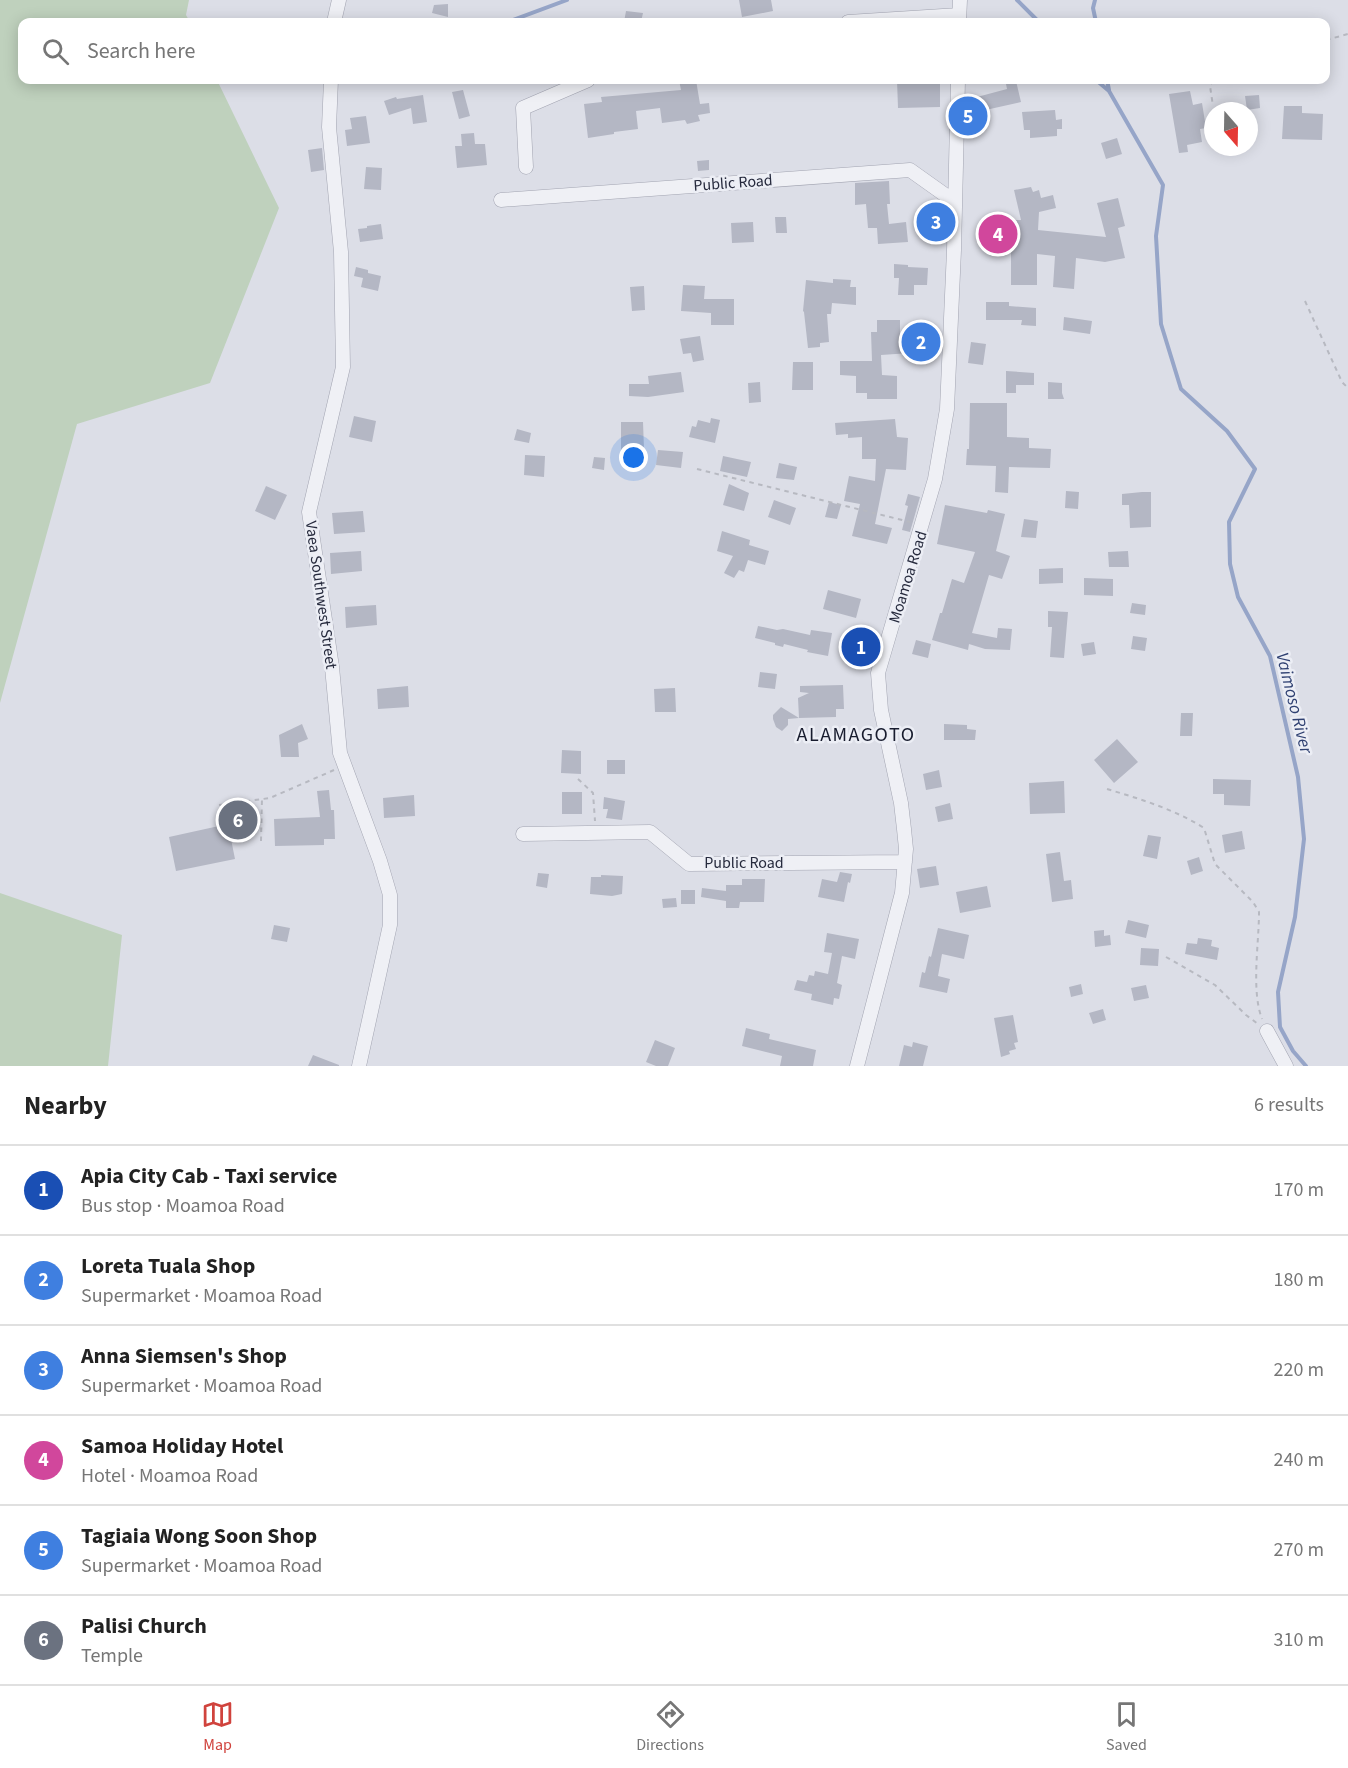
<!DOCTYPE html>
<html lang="en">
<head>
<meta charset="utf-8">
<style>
  body { margin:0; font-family:"Source Sans 3",sans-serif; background:#f2f2f2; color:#222 }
  .compass { position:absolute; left:1204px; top:102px; width:54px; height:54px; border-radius:50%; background:#fff; box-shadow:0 3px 15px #0003; rotate:160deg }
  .you { position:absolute; left:634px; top:458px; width:21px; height:21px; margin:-15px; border:4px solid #fff; border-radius:50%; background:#1a73e8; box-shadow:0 0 0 9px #1a73e833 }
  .badge { display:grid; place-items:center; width:39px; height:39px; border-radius:50%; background:#d0433d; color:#fff; font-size:20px; font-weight:700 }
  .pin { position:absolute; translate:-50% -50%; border:3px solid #fff; box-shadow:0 2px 6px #0006 }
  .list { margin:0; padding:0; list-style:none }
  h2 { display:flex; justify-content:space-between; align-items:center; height:78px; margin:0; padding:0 24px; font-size:26px }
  h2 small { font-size:20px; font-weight:400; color:#767676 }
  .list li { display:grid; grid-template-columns:39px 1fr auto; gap:18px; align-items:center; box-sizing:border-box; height:90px; padding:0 24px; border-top:2px solid #e0e0e0 }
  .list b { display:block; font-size:22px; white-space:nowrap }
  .list p { margin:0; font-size:20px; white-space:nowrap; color:#767676 }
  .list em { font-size:20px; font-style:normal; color:#767676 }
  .icon { flex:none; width:33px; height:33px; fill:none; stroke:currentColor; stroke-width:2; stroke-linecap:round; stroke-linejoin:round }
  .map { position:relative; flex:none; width:1348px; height:1066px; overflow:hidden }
  .search { position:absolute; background:#fff; box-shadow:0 3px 15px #0003; left:18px; right:18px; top:18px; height:66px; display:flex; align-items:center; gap:15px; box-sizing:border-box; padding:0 21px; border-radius:12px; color:#767676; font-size:22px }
  .sheet { height:618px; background:#fff }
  nav { display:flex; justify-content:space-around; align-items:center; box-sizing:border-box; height:84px; border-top:2px solid #e0e0e0; background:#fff; font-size:16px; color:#767676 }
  nav a { display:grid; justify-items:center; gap:3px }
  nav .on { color:#d0433d }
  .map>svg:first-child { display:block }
  .green { fill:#bfd1bd }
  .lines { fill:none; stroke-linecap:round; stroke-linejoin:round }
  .stream { stroke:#96a5c8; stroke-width:4 }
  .building { fill:#b4b7c4 }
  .minor-casing { stroke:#a2a4b1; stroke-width:15 }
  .path { stroke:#b7b9c1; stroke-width:2; stroke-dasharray:4.5 4.5; stroke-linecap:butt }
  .minor { stroke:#eff0f5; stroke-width:14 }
  .labels { text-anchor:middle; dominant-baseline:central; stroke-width:5; stroke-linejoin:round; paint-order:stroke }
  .street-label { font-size:16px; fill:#262a3d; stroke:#eceef5 }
  .water-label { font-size:18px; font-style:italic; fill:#304172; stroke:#eceef5 }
  .quarter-label { font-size:20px; letter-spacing:1.5px; fill:#181c2e; stroke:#eceef5 }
</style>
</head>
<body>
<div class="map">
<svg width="1348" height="1066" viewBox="0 0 1348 1066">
  <rect width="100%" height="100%" fill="#dcdee7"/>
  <path class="green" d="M0,0H189L186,15L190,22H22V80H217L279,208L210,383L77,424L0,703Z
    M0,893L122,935L108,1066H0Z"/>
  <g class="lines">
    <path class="stream" d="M1017,0L1039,22
      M1095,0L1093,8L1096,22
      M508,22L567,0
      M1096,80L1109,91L1163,185L1156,236L1161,324L1181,389L1227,431L1255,469L1229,522L1230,564L1238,597L1270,656L1298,777L1304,839L1295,917L1278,992L1280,1027L1293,1051L1306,1066
      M1107,80L1109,90"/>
  </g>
  <path class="building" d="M739,0H771L773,11L742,17Z
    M448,4V17L432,13L434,5Z
    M626,11L643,13L641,22H624Z
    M679,80H696L700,104L709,103L710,113L698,115L700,121L687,124L685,120L662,123L660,108L636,111L638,129L614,132V134L588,138L584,104L602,102L601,97L681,90Z
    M897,80H940V107L898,108Z
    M1016,81L1021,102L981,111L977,97L1007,89L1006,84Z
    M463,90L470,116L459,119L452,92Z
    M1190,91L1193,105L1202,103L1206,128L1200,129L1202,142L1187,145L1188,152L1179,153L1169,94Z
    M423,95L427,122L413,124L411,108L389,115L384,101L396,97L397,99Z
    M1259,95L1260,108L1247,110L1245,96Z
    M1284,106H1302V113L1323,114L1322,140L1282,139Z
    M1055,110L1056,120L1062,119V129H1057V136L1030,138V130H1024L1022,112Z
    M366,116L370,143L347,146L345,130L352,129L350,118Z
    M474,133L475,144H485L487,165L457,168L455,146H462L461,134Z
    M1117,138L1122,154L1106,159L1101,143Z
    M322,148L324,170L311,172L308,150Z
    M709,160V170L698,171L697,161Z
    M366,167L382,168L381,190L364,189Z
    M889,181L890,204H887L889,224L906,222L908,242L878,244L877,228H868L866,204L855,205V183Z
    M1031,187L1033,192L1039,190L1041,198L1053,195L1056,208L1039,212L1038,230L1106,237L1097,203L1118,198L1125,226L1118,228L1125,258L1105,262L1076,258L1074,289L1053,287L1055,256L1037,254V285H1011V245L986,244V220H1021L1014,190Z
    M929,216H944V227H929Z
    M775,217H786L787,233H776Z
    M753,222L754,242L732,243L731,223Z
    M381,224L383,239L360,242L358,229L367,228V226Z
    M894,264L908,265V267L928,268L927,285H914V295H898L899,278H894Z
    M356,267L368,270V273L381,276L378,291L361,287L363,278L354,276Z
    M833,279L851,280L850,287H856V305L832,303L831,314H827L829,342L820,343V347L808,348L804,312L803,311L806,280L833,283Z
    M683,285L705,286L704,299H734V325H711V313L681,311Z
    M644,286L645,310L632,311L630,287Z
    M986,302H1009V306L1036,308V326L1021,325L1022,320H986Z
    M1064,317L1092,321L1090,334L1063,330Z
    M877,320H900V334L925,333V352L881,355L882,375L897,376V399H867V393H856V376L840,375V361H872L871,332H877Z
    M700,336L704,360L693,362L691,353L683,354L680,339Z
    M971,342L986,344L983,365L968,363Z
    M793,362H813V390H792Z
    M1006,371L1034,373V385H1016V393H1006Z
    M681,372L684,392L648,397L629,396V384H649L648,376Z
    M760,382L761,402L749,403L748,383Z
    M1048,382L1062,383V393L1064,399H1048Z
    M970,403H1007V437L1029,438V448L1051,449L1050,468L1009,467L1008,493L995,492L996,466L966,465L967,449H969Z
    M354,416L376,421L372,442L349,437Z
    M711,418L720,420L715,443L689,437L692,426L696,427L698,420L710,423Z
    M895,419L897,437L908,438L906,470L886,469L875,524L892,528L887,544L852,536L860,504L844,501L849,476L875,481L876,459H862V437L848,438V434L836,435L835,423Z
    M621,422H643L644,449L621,450Z
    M517,429L531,433L529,443L514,440Z
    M658,450L683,452L681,468L656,465Z
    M525,455L545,456L544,477L524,475Z
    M723,456L751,462L747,477L720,471Z
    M594,457L605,458L604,470L592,468Z
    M779,463L797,467L794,480L776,478Z
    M729,484L749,493L744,511L723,505Z
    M266,486L287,495L275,520L255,511Z
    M1066,491L1079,492L1078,509L1065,508Z
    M1142,492H1151V527L1130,528L1129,505H1122V494Z
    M908,494L920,497L910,532L902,530L908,506L905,505Z
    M774,500L796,508L790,525L768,517Z
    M829,502L841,505L837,519L825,517Z
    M945,505L987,513L988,510L1005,514L996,551L1010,556L1002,579L989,575L972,633L997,638L998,628L1012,629L1010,650L985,649L969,644L968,650L932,640L940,613H942L952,579L964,583L975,552L937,544Z
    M363,511L365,532L334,534L332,513Z
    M1024,519L1038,521L1036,538L1021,537Z
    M722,531L750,540L749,545L769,551L765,565L748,560L744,572L739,570L734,578L724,573L733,556L717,551Z
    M361,551L362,571L331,574L330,553Z
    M1128,551L1129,567H1109L1108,552Z
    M1063,568V583L1039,584V569Z
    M1084,578L1113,579V596L1084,595Z
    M828,590L861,599L856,618L823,609Z
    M1132,603L1146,605L1145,615L1130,613Z
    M376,605L377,625L346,628L345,607Z
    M1048,611L1068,612L1064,658L1050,657L1052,627H1048Z
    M758,626L777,630L783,629L810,635L811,630L832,633L828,656L807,652L808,650L784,644L783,647L775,645V643L755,638Z
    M1133,636L1147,638L1145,651L1131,649Z
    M916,640L931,644L928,658L912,654Z
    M1094,642L1096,654L1083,656L1081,644Z
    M760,672L777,674L775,689L758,687Z
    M843,685L844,709H836V717L799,718L798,698L809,693L800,692V686Z
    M408,686L409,707L378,709L377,689Z
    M675,688L676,712H655L654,689Z
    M781,707L799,718L788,719V725L782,731L776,727L773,719V715Z
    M1181,713H1193L1192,736H1180Z
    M302,724L308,739L298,743L299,757H281L279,735Z
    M944,724L967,725V729L976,730L975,740H944Z
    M1117,739L1138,762L1114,783L1094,760Z
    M562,750L581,751V774L561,773Z
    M607,760H625V774H607Z
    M939,770L942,787L926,790L923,774Z
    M1213,779L1251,780L1250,806L1224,805V794H1213Z
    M1064,781L1065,813L1030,814L1029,783Z
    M329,790L331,810H334L335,839H324V845L275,846L274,819L320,817L317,791Z
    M562,792H582V814H562Z
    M414,795L415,816L384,818L383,798Z
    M604,797L625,801L622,820L606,818L608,809H603Z
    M950,803L953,819L938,822L935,807Z
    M228,824L235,859L176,871L169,837Z
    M1242,831L1245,849L1225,853L1222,835Z
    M1148,835L1161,837L1157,859L1143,856Z
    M1060,852L1064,881L1071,880L1073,899L1052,902L1046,854Z
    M1199,857L1203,871L1191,875L1187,861Z
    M936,866L939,885L920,888L917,869Z
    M840,872L852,874L850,883L848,882L844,902L818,897L822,879L837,882Z
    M538,873L549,874L547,888L536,886Z
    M601,875L623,876L622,894L612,896L590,894L591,877H601Z
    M742,879H765L764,902H740L739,908H726V901L701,897L702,888L726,891V885H742Z
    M987,886L991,907L960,913L956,892Z
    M681,890H695V904H681Z
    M676,898L677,907L663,908L662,899Z
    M1128,920L1149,925L1146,938L1125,933Z
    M274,925L290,928L287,942L271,939Z
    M938,928L969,935L964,959L942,954L938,976L950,979L947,993L919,987L922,972L925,973L929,956L931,957Z
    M1104,930V936L1110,935L1111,945L1095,947L1094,931Z
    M827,933L859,939L855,959L842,956L837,983L842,985L839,999L834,998L833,1005L811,1000L812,994L794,990L797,980L807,982L809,975L814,976L815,971L828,974L832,953L824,952Z
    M1198,938L1212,940L1211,946L1219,948L1217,960L1185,954L1187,943L1197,944Z
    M1141,948L1159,949L1158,966L1140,965Z
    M1081,984L1083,994L1071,997L1069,987Z
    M1146,985L1149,998L1134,1001L1131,988Z
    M1103,1009L1106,1020L1093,1024L1089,1013Z
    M1013,1015L1018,1042L1014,1043L1016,1049L1009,1051L1010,1054L1001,1057L994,1018Z
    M746,1028L770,1034L769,1039L816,1050L813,1066H780L782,1056L742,1046Z
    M655,1040L675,1048L668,1066H656L646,1062Z
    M913,1042L928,1046L923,1066H899L904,1045L912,1047Z
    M313,1055L339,1065V1066H308Z"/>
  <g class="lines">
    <g class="minor-casing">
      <path id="minor" d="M334,22L339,0
        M848,22L959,15
        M959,22L960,0
        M331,80L329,127L341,252L343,367L309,512L332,667L340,753L380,861L390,895V925L359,1066
        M526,167L523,108L588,80
        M501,200L910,170L955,202
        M523,834L650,832L689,864L905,862
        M1267,1031L1286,1066
        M857,1066L902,893L906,849L904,829L901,803L881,710L878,673L935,479L947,409L954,250L958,80"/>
    </g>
    <path class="path" d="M1326,40L1348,34
      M1213,80L1210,86L1213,106
      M1305,301L1342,382L1348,388
      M697,469L910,522
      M578,779L593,793L595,821
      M1107,789C1140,799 1174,809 1204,828L1215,864L1253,902L1259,912C1259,944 1251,990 1262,1019
      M219,805L270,798L334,770
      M261,841L262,798
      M1166,957L1215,985L1246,1015L1258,1024"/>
    <use href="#minor" class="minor"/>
  </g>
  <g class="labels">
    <g class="street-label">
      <text transform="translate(733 183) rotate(-4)">Public Road</text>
      <text transform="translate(908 577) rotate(-73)">Moamoa Road</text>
      <text transform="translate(321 595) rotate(82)">Vaea Southwest Street</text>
      <text x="744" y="863">Public Road</text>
    </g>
    <g class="water-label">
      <text transform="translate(1294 703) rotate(76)">Vaimoso River</text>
    </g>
    <g class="quarter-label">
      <text x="856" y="735">ALAMAGOTO</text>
    </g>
  </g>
</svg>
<svg class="compass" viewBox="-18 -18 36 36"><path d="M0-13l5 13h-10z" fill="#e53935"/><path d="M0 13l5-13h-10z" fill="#767676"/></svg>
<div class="you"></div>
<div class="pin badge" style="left:861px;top:647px;background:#1a4fb4">1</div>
<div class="pin badge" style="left:921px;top:342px;background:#3f7fe0">2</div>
<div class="pin badge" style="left:936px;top:222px;background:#3f7fe0">3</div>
<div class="pin badge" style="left:998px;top:234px;background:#d1479c">4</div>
<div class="pin badge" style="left:968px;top:116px;background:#3f7fe0">5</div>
<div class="pin badge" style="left:238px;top:820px;background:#6b7280">6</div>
<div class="search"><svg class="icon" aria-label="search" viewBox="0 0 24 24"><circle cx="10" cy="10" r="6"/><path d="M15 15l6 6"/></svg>Search here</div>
</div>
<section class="sheet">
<h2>Nearby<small>6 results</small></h2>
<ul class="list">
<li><span class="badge" style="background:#1a4fb4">1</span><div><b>Apia City Cab - Taxi service</b><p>Bus stop · Moamoa Road</p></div><em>170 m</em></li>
<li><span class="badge" style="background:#3f7fe0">2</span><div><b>Loreta Tuala Shop</b><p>Supermarket · Moamoa Road</p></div><em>180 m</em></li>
<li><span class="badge" style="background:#3f7fe0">3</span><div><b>Anna Siemsen's Shop</b><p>Supermarket · Moamoa Road</p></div><em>220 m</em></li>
<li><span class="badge" style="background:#d1479c">4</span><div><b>Samoa Holiday Hotel</b><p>Hotel · Moamoa Road</p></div><em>240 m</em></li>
<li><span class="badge" style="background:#3f7fe0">5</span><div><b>Tagiaia Wong Soon Shop</b><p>Supermarket · Moamoa Road</p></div><em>270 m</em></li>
<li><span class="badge" style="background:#6b7280">6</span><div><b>Palisi Church</b><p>Temple</p></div><em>310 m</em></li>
</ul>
</section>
<nav>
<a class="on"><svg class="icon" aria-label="map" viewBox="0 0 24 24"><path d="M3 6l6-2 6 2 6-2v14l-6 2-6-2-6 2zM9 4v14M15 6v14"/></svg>Map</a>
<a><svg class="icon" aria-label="directions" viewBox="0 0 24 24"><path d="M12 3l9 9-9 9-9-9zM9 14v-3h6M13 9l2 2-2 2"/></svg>Directions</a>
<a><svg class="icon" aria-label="saved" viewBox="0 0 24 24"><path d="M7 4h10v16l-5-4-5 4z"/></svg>Saved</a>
</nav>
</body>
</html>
